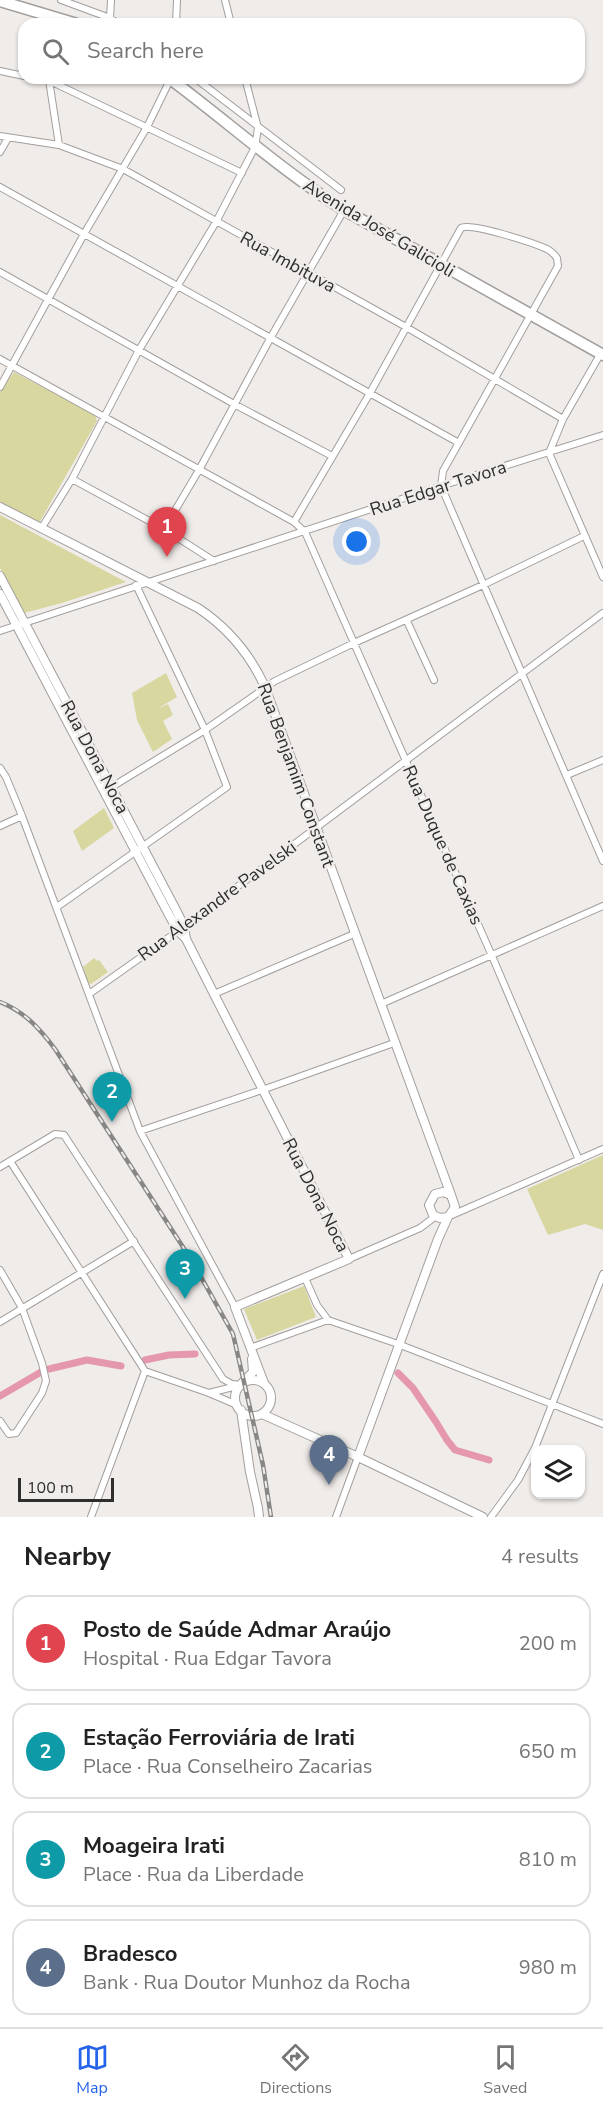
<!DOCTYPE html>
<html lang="en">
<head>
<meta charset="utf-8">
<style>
  body { margin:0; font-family:"Nunito Sans",sans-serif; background:#f2f2f2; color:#222 }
  .controls { position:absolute; right:18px; bottom:18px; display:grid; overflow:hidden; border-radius:12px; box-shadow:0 2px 4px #0004 }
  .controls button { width:54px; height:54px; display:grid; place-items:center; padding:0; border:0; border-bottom:2px solid #e0e0e0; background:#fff; color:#222; font:30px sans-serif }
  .scale { position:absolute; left:18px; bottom:15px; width:96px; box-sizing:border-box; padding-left:6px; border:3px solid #2f2e2d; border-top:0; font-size:16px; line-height:21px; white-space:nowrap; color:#2f2e2d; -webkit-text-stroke:4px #f0ecea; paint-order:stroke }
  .you { position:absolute; left:357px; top:542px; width:21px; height:21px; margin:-15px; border:4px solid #fff; border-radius:50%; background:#1a73e8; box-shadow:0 0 0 9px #1a73e833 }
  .badge { display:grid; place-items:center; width:39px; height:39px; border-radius:50%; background:#2563eb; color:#fff; font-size:20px; font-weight:700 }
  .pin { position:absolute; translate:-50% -50px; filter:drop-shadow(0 2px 3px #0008) }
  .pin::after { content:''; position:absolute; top:32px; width:21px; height:18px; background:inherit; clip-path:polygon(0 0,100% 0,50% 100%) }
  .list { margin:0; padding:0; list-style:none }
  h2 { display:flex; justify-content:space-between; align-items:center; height:78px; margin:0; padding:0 24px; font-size:26px }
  h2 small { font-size:20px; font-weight:400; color:#767676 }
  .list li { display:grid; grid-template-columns:39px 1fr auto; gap:18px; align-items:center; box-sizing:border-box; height:96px; margin:0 12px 12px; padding:0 12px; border:2px solid #e0e0e0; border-radius:18px }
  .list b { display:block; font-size:22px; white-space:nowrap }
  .list p { margin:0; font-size:20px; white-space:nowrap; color:#767676 }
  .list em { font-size:20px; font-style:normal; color:#767676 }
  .icon { flex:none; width:33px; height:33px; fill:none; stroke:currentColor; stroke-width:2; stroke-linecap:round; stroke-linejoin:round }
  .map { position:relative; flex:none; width:603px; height:1517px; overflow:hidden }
  .search { position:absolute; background:#fff; box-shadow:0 2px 4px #0004; left:18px; right:18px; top:18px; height:66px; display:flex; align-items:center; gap:15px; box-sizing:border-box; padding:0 21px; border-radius:18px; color:#767676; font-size:22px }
  .sheet { height:510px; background:#fff }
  nav { display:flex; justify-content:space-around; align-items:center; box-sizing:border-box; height:84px; border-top:2px solid #e0e0e0; background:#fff; font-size:16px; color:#767676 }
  nav a { display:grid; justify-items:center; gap:3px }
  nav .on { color:#2563eb }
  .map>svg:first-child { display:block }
  .green { fill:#d8d7a0 }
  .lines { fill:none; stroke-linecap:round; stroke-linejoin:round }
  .canal { stroke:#e497ad; stroke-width:7 }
  .minor-casing { stroke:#a29e9c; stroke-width:8 }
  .tertiary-casing { stroke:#a29e9c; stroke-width:10 }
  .secondary-casing { stroke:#a29e9c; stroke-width:10 }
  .trunk-casing { stroke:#a29e9c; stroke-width:13 }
  .minor { stroke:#fff; stroke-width:6 }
  .tertiary { stroke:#fff; stroke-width:8 }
  .secondary { stroke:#fff; stroke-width:8 }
  .trunk { stroke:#fff; stroke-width:10 }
  .rail-casing { stroke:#898786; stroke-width:4.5 }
  .rail { stroke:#f0ecea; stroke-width:2; stroke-dasharray:7; stroke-linecap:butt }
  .labels { text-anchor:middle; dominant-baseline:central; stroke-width:5; stroke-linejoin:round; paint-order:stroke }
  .street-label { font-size:18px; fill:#2f2e2d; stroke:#f0ecea }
</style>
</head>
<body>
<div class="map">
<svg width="603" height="1517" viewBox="0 0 603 1517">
  <rect width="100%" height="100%" fill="#f0ecea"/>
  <path class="green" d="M14,372L95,415L97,421L38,525L0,502V392Z
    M0,515L126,582L62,603L24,613L0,568Z
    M166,673L177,697L157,709L168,704L173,715L163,721L172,739L153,752L137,720L132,693Z
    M104,808L114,828L82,851L73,831Z
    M94,958L97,961L99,960L108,972L91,984L88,983L83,967Z
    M603,1155V1230L585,1224L548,1235L527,1189Z
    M304,1286L316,1317L257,1340L244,1309Z"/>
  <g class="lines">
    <path class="canal" d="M145,1360L169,1355L195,1354
      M49,1369L87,1360L121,1366
      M398,1373L413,1388L436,1422L447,1440L455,1450L489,1460
      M0,1396L41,1372"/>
    <g class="minor-casing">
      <path id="minor" d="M61,0L110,18L119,24
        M225,0L231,24
        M110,18L111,0
        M176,24L177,0
        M0,71L24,76
        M35,78L50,81L242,173
        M195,78L341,190
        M49,80L59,145
        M0,136L59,145L123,169L406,327L563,419
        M0,152L8,138
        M0,187L459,443
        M0,272L234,404L332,456
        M601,353L563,419L549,453L603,577
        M0,359L294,522
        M0,387L84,234L147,127L171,78
        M72,479L164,529L214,561
        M441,486L443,471L558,266L557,258C554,254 551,251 547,249C534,243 470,222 461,228L370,393L294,522L305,532L492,956L579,1160
        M441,486L603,861
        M41,529L72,479L139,350L216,222L255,147L258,128L245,78
        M164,529L199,470L271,337L344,210
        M407,621L434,680
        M0,631L441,486L603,435
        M0,768L6,777L22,816L140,1131L235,1307
        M567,775L603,760
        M110,788L205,730L275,681L354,643L483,585L584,536
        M0,826L22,816
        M57,907L227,787L205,730L136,585
        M89,994L178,931L603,613
        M214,994L354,934
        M381,1004L603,906
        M140,1131L262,1090L394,1043
        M10,1161L145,1371
        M0,1167L55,1134L64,1135L223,1379L232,1384L240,1385
        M452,1215L603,1149
        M349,1259L420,1228L436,1216
        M0,1270L22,1308L42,1363L46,1381L42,1393L16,1433L9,1434L0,1421
        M305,1278L317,1305L328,1320L398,1344L603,1424
        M0,1322L134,1241
        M250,1348L328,1320
        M145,1371L209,1393L237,1405
        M209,1393L237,1386
        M91,1517L145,1371
        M336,1517L358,1457
        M491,1517L518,1480L535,1448L603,1274"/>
    </g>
    <g class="tertiary-casing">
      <path id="tertiary" d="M0,576L176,910L184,926L186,939
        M0,594L168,913L178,931L186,939L349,1259L235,1307L264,1383
        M242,1383L253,1372L252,1359"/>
    </g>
    <g class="secondary-casing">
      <path id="secondary" d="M0,507L198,608C228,628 250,654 265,687L451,1195
        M235 1398a18 18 0 1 1 36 0a18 18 0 1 1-36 0Z
        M241,1410L250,1472L258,1508L259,1517
        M262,1414L358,1457L483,1517
        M358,1457L438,1239L448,1217L455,1207L451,1195L443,1192L435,1194L429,1205L433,1215L440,1218L448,1217"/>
    </g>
    <g class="trunk-casing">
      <path id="trunk" d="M0,1L77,24
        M169,78C228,122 282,171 344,210L603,355"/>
    </g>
    <use href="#minor" class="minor"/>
    <use href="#tertiary" class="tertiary"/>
    <use href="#secondary" class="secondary"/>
    <use href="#trunk" class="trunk"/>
    <g class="rail-casing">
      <path id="rail" d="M0,1002C24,1011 40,1029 55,1049L192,1261L233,1334L263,1465L271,1517"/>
    </g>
    <use href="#rail" class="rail"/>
  </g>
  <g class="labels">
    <g class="street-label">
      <text transform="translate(379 228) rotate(31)">Avenida José Galicioli</text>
      <text transform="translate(288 262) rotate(29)">Rua Imbituva</text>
      <text transform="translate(438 488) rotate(-18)">Rua Edgar Tavora</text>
      <text transform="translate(95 757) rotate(62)">Rua Dona Noca</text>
      <text transform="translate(296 775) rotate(70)">Rua Benjamim Constant</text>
      <text transform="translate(443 845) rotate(66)">Rua Duque de Caxias</text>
      <text transform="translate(217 901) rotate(-36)">Rua Alexandre Pavelski</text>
      <text transform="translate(316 1195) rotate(63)">Rua Dona Noca</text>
    </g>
  </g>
</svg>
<div class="controls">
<button><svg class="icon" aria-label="layers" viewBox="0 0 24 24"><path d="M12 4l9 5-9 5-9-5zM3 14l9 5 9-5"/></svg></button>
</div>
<div class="scale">100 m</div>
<div class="you"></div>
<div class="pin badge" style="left:167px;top:557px;background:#e0444e">1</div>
<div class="pin badge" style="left:112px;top:1122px;background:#0f9aa8">2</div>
<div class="pin badge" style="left:185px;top:1299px;background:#0f9aa8">3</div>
<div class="pin badge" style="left:329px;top:1485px;background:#5c6f8a">4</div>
<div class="search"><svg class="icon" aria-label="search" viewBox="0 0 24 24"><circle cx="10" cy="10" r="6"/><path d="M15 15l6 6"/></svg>Search here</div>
</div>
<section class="sheet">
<h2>Nearby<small>4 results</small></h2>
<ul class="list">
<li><span class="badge" style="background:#e0444e">1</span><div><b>Posto de Saúde Admar Araújo</b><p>Hospital · Rua Edgar Tavora</p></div><em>200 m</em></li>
<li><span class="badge" style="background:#0f9aa8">2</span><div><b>Estação Ferroviária de Irati</b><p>Place · Rua Conselheiro Zacarias</p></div><em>650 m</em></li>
<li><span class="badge" style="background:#0f9aa8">3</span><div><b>Moageira Irati</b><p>Place · Rua da Liberdade</p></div><em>810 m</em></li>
<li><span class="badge" style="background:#5c6f8a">4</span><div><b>Bradesco</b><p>Bank · Rua Doutor Munhoz da Rocha</p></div><em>980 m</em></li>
</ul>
</section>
<nav>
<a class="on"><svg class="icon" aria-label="map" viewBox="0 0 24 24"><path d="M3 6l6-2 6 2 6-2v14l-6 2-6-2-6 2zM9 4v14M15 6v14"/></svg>Map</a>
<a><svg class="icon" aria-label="directions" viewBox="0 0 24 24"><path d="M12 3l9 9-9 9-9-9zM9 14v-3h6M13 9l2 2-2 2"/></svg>Directions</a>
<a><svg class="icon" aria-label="saved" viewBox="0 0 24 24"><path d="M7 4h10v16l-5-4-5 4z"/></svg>Saved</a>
</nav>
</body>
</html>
